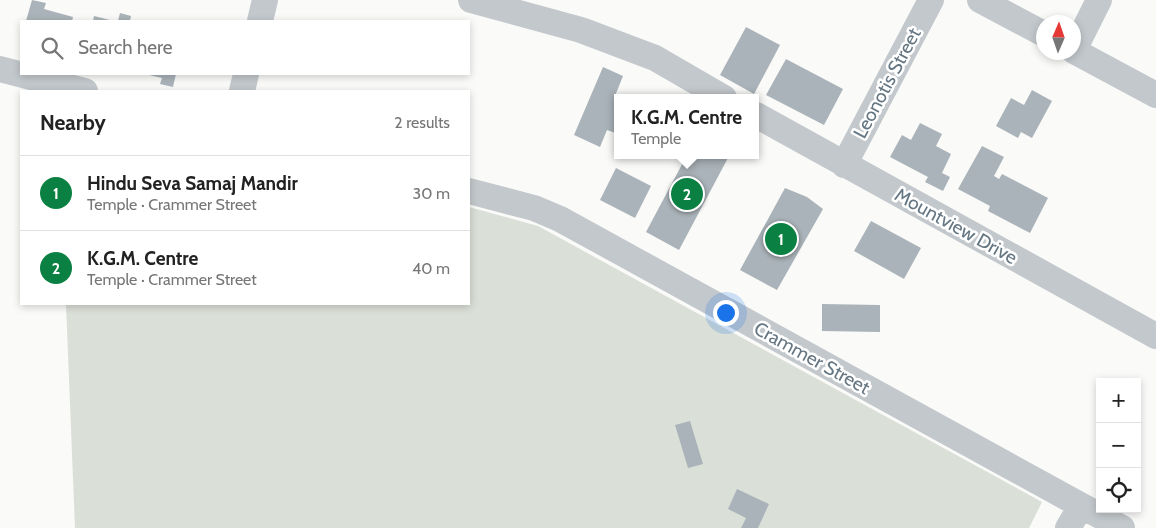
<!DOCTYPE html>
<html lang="en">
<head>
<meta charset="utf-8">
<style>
  body { margin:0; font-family:Cabin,sans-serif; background:#f2f2f2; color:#222 }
  .controls { position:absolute; right:15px; bottom:15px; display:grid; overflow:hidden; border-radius:0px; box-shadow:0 2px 8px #0003 }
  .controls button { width:45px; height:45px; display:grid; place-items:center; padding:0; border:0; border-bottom:1px solid #e0e0e0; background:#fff; color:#222; font:25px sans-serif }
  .compass { position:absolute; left:1036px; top:15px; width:45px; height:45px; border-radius:50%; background:#fff; box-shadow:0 2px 8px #0003; rotate:2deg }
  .you { position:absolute; left:725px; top:312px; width:18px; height:18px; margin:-12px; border:4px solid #fff; border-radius:50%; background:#1a73e8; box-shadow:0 0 0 8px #1a73e833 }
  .badge { display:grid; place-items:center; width:32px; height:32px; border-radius:50%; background:#0b8043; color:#fff; font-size:16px; font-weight:700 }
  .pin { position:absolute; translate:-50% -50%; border:2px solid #fff; box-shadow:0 1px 5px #0006 }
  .popup { position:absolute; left:614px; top:94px; width:145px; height:65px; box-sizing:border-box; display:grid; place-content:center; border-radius:0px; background:#fff; filter:drop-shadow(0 1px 4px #0005); font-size:16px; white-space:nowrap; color:#767676 }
  .popup b { font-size:19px; color:#222 }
  .popup::after { content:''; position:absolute; left:50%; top:100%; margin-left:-10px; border:10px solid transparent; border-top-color:#fff }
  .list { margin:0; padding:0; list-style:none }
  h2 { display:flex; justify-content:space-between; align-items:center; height:65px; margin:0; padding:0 20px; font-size:21px }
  h2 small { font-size:16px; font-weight:400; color:#767676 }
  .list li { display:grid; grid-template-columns:32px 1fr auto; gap:15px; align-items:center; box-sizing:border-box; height:75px; padding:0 20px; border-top:1px solid #e0e0e0 }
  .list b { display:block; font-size:19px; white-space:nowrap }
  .list p { margin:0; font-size:16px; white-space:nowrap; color:#767676 }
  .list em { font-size:16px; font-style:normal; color:#767676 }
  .icon { flex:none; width:28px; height:28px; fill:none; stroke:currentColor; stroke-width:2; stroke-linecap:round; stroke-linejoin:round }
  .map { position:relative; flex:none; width:1156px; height:528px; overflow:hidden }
  .search { position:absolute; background:#fff; box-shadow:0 2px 8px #0003; left:20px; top:20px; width:450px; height:55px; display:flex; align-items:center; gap:12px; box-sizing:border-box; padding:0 18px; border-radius:0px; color:#767676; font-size:19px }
  .panel { position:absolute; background:#fff; box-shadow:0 2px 8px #0003; left:20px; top:90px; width:450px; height:215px; border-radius:0px }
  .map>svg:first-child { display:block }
  .green { fill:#dadfd7 }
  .building { fill:#aab3b9 }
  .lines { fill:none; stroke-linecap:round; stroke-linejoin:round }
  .minor { stroke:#c3c8cc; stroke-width:26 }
  .labels { text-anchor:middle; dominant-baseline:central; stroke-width:5; stroke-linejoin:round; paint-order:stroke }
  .street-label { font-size:19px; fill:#657683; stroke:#fff }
</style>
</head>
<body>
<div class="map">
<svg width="1156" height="528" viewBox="0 0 1156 528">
  <rect width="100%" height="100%" fill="#fafaf8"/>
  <path class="green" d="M469,207L538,226L1042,502L1029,528H75L66,304H469Z"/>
  <path class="building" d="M32,0L46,3L44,9L73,17L72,21H26Z
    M120,13L131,16L130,21H118Z
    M94,16L114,21H93Z
    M746,27L780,45L754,94L720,75Z
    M786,59L843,89L824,125L766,95Z
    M603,67L623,76L615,96L618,97V134L607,130L600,147L574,135Z
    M145,74H176L173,87L160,84L162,78Z
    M1032,90L1052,101L1032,138L1021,132L1018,138L996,126L1011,98L1024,105Z
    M920,123L942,134L936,146L951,154L942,173L950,177L943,191L925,182L928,177L890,157L902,135L911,140Z
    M982,146L1004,157L994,176L999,179L1002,174L1048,198L1030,233L988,211L990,206L958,189Z
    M687,155L729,156L679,250L646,232Z
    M616,168L651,186L635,218L600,200Z
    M785,188L807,197L823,209L777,290L740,270Z
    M871,221L921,248L904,279L854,251Z
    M822,304L880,305V332L822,331Z
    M690,421L703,464L688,468L675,425Z
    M737,489L769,504L758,528H741L746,518L728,509Z"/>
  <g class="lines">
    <path class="minor" d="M471,0L581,30L655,58L724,98
      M980,0L1044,34
      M260,21L265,0
      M1074,50L1099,0
      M1074,51L1156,95
      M0,69L85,91
      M242,91L246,74
      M756,115L1156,336
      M844,165L931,0
      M469,191L534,208L560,219L1122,528
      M1068,528L1081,506"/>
  </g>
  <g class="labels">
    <g class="street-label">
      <text transform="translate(887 83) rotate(-62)">Leonotis Street</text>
      <text transform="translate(956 226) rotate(29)">Mountview Drive</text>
      <text transform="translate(812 358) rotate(29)">Crammer Street</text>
    </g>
  </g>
</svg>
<div class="controls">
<button>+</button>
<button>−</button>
<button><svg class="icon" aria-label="locate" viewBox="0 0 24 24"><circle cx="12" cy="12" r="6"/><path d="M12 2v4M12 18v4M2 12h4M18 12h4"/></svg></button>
</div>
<svg class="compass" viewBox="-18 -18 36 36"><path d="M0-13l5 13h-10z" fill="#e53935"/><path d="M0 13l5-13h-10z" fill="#767676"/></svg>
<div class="you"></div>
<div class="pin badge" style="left:781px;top:239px">1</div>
<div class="pin badge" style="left:687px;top:194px">2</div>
<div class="popup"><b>K.G.M. Centre</b>Temple</div>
<div class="search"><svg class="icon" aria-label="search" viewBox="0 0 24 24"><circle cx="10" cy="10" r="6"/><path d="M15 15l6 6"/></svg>Search here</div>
<section class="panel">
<h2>Nearby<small>2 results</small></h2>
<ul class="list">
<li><span class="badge">1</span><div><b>Hindu Seva Samaj Mandir</b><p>Temple · Crammer Street</p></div><em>30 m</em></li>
<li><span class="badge">2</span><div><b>K.G.M. Centre</b><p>Temple · Crammer Street</p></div><em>40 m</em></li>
</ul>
</section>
</div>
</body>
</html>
